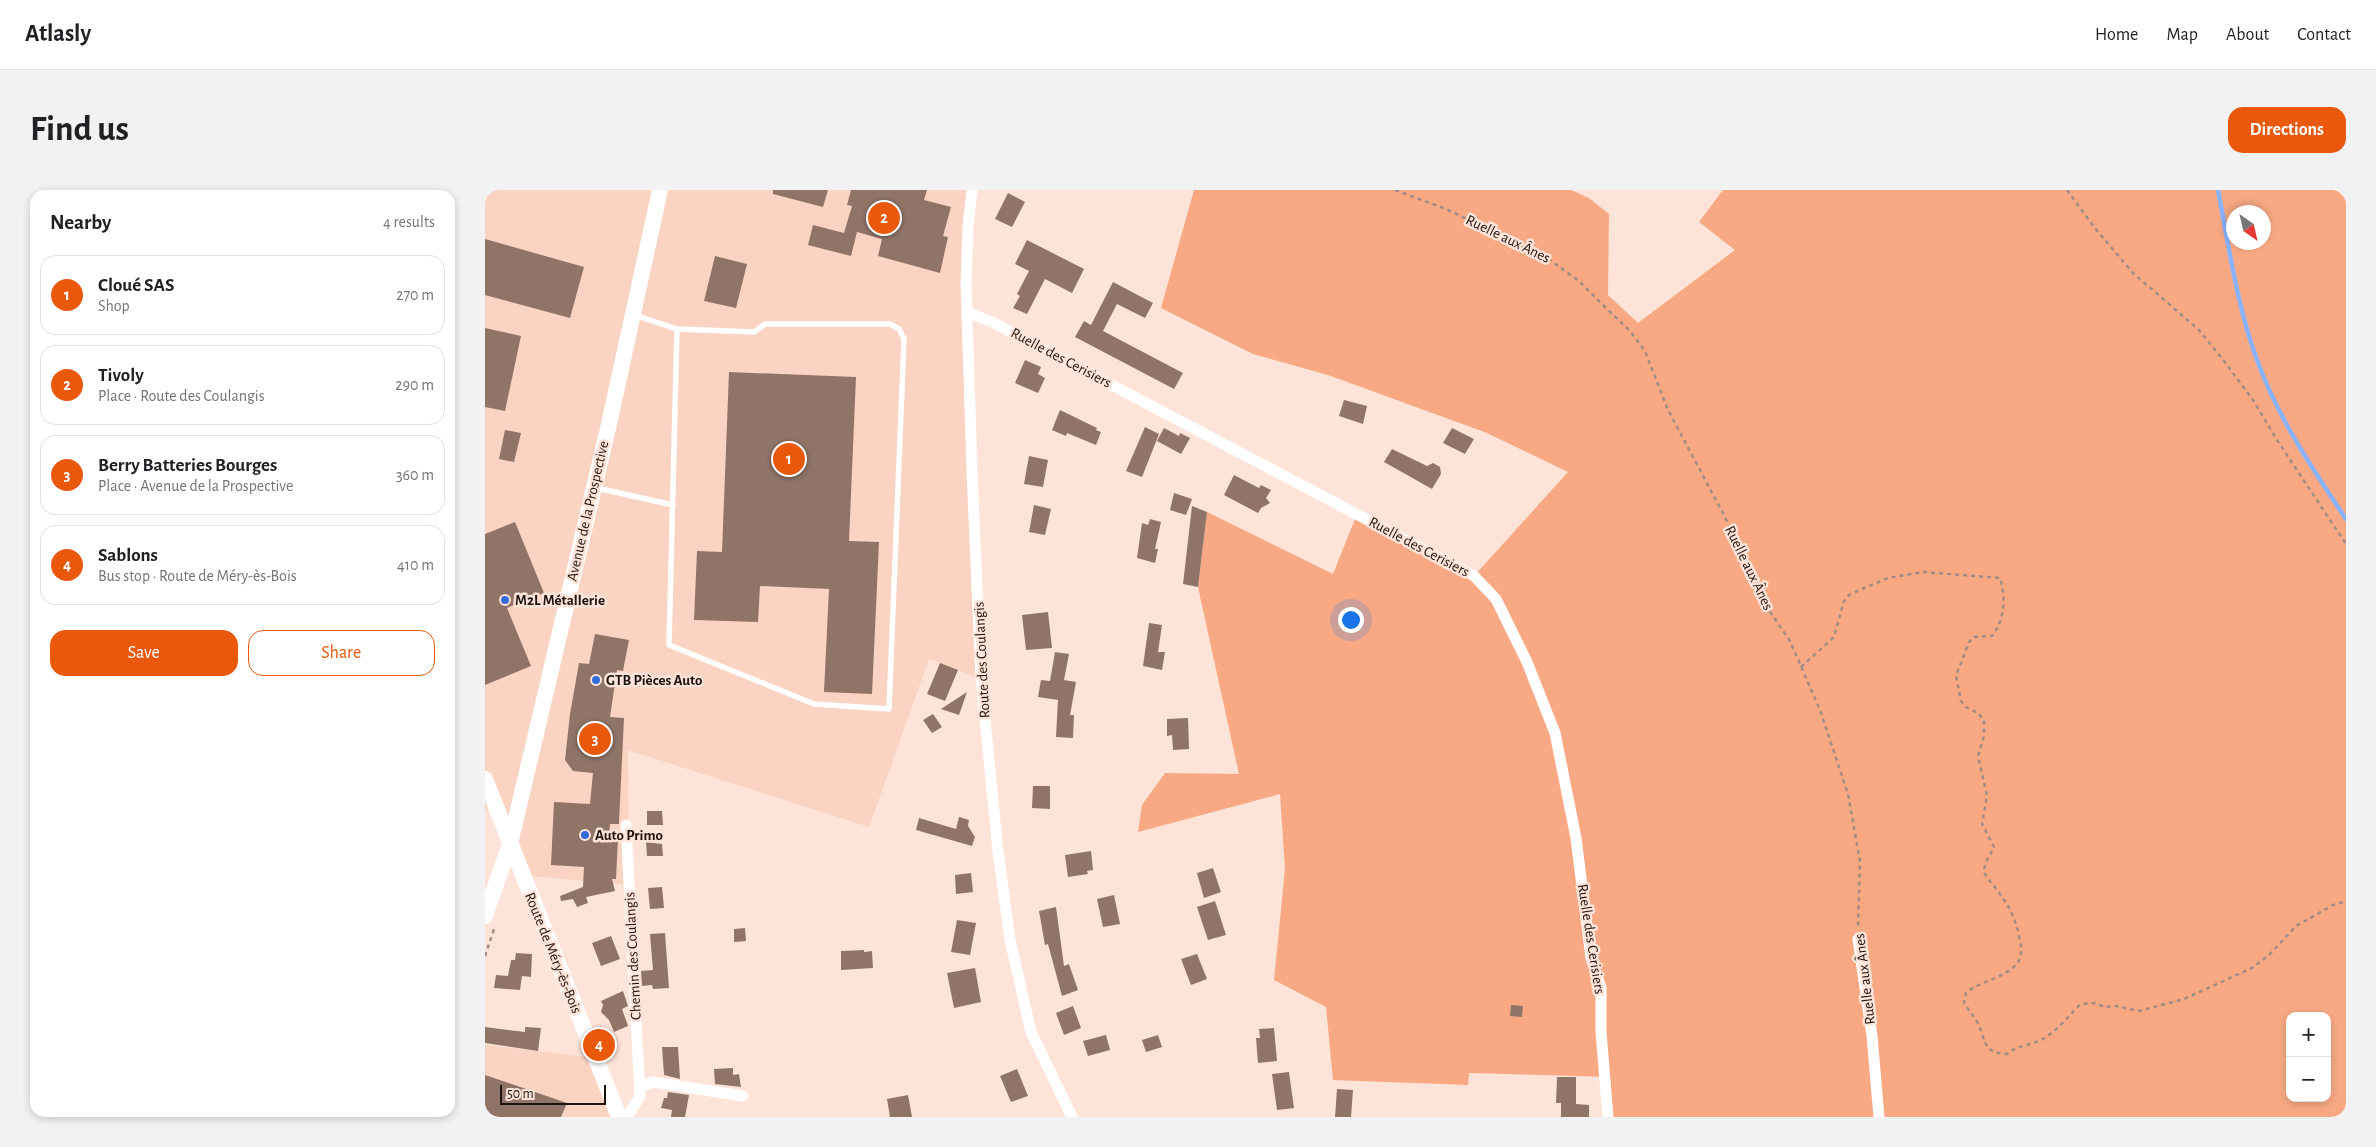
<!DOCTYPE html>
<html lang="en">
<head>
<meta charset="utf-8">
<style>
  body { margin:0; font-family:"Alegreya Sans",sans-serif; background:#f2f2f2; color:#202124 }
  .controls { position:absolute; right:15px; bottom:15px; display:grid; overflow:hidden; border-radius:10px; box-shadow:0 2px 8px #0003 }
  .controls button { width:45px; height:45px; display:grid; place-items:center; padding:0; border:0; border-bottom:1px solid #e0e0e0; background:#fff; color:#202124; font:25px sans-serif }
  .compass { position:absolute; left:1741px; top:15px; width:45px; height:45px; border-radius:50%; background:#fff; box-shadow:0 2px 8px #0003; rotate:146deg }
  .scale { position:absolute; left:15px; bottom:12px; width:106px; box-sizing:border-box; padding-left:5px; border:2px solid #1e140f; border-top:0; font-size:14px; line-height:18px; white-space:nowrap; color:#1e140f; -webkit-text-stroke:4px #fde3d8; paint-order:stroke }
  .you { position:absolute; left:865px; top:429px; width:18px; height:18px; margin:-12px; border:4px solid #fff; border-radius:50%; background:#1a73e8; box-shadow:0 0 0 8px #1a73e833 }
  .badge { display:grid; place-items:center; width:32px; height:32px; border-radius:50%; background:#ea580c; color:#fff; font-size:16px; font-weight:700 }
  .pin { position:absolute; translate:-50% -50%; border:2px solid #fff; box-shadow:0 1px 5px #0006 }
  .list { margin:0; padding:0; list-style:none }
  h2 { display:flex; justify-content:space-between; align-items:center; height:65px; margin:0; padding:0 20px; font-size:21px }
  h2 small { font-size:16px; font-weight:400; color:#757577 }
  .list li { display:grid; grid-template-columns:32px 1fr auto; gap:15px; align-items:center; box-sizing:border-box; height:80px; margin:0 10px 10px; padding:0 10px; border:1px solid #e0e0e0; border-radius:15px }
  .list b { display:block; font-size:19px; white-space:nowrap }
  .list p { margin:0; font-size:16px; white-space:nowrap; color:#757577 }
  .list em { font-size:16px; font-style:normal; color:#757577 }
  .actions { display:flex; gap:10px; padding:15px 20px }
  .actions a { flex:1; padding:11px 0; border:1px solid #ea580c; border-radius:15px; text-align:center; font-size:18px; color:#ea580c }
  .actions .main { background:#ea580c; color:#fff }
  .map { position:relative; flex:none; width:1861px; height:927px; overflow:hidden; border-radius:15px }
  header { display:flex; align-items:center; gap:30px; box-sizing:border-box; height:70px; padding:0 25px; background:#fff; border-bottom:1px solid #e0e0e0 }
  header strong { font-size:24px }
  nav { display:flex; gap:28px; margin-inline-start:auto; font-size:18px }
  .intro { display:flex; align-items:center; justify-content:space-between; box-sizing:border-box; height:120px; padding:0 30px }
  h1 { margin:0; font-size:35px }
  .button { padding:12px 22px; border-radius:15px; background:#ea580c; color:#fff; font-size:18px; font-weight:700 }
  main { display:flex; gap:30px; padding:0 30px }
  aside { flex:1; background:#fff; border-radius:15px; box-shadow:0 2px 8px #0003 }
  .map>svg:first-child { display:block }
  .built { fill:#fad3c2 }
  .green { fill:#f8a984; fill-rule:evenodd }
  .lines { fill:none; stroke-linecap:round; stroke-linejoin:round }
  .stream { stroke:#89b3ff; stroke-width:4.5 }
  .building { fill:#907468 }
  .path { stroke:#a08c84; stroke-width:2.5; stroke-dasharray:4 4; stroke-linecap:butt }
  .lane { stroke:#fff; stroke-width:5.5 }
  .street { stroke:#fff; stroke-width:11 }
  .secondary { stroke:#fff; stroke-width:16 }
  .poi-dot { fill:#336ddb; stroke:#fde3d8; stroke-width:2 }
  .labels { text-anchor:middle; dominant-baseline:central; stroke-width:5; stroke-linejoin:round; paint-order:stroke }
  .street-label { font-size:15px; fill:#1e140f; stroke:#fde3d8 }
  .poi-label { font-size:15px; font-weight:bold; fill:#1e140f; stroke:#fde3d8; text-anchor:start }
</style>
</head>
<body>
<header>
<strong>Atlasly</strong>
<nav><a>Home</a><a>Map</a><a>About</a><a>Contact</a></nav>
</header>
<div class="intro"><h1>Find us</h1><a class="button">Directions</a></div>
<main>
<aside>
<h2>Nearby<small>4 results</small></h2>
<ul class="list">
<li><span class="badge">1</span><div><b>Cloué SAS</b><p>Shop</p></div><em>270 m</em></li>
<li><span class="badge">2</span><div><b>Tivoly</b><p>Place · Route des Coulangis</p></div><em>290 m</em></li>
<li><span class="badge">3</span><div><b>Berry Batteries Bourges</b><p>Place · Avenue de la Prospective</p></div><em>360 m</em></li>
<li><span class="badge">4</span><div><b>Sablons</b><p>Bus stop · Route de Méry-ès-Bois</p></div><em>410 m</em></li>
</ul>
<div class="actions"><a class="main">Save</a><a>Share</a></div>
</aside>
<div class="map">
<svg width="1861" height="927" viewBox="0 0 1861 927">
  <rect width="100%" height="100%" fill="#fde3d8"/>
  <path class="built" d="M0,0H487L483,36L496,489L444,469L384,637L143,560L144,695L37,685L12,620L0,619Z
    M0,855L110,868L134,927H0Z"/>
  <path class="green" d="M709,0H1086L1104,8L1124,24L1123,105L1153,133L1250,60L1214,32L1238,0H1861V927H1128L1125,887L984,883L983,895L848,890L841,817L789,790L800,679L795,604L653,642L657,615L680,583L754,584L713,397L722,322L848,384L872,324L989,386L1083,282L1002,243L843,185L768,164L676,118ZM1748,22H1778V52H1748ZM1805,826H1842V908H1805Z"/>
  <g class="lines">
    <path class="stream" d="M1733,0C1744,57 1752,116 1772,170C1793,228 1827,278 1861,329"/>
  </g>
  <path class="building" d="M288,0H343L338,17L288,4Z
    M366,0H442L439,10L466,17L458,46L463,47L455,83L393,66L397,49L372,42L366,66L323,55L328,35L359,43L367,16L362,15Z
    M523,3L540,12L527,37L510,29Z
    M0,49L99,77L85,128L0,105Z
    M542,50L599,79L587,103L560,89L542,124L528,118L535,106L532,104L544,81L530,74Z
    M230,66L262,74L251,118L219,111Z
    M628,92L668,113L660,128L632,114L618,141L698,183L689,199L590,147L599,131L606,135Z
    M0,138L36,146L20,221L0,217Z
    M540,170L556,177L553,184L560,188L553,203L530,193Z
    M244,182L371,187L364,351L394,352L387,504L339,502L344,399L275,396L273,432L209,430L212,361L237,362Z
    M859,210L882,216L878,234L854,226Z
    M575,220L612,238L611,240L616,242L611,255L582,243L581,246L567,240Z
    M660,237L674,244L657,287L641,281Z
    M679,238L694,246L695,243L705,248L696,264L672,251Z
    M967,238L989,249L980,264L958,253Z
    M20,240L36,243L29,272L14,269Z
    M907,259L942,276L948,273L955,277L956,284L947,299L899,272Z
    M544,266L563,270L558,297L539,294Z
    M749,285L774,298L776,295L786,300L781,308L785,313L776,318L773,323L739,305Z
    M689,303L707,309L701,325L685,320Z
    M549,315L566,319L560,345L544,342Z
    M707,316L722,322L713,397L698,394Z
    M665,329L676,332L670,359H673L670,373L652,368L657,333L663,335Z
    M30,332L59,403L22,418L46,476L0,495V344Z
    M563,422L567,458L541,460L537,425Z
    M664,433L677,435L673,462H680L677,480L658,476Z
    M110,444L144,450L138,481L132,480L125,527L139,528L134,632V634H125L124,647L133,648L131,689H127L130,701L101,707L103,713L92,717L88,709L76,711L75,706L98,697L99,677L66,675L69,612L105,614L108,583L88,581L80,570L85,524L94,473L104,474Z
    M570,462L584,464L579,490L591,492L585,525H589L588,548L571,547L573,510L553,507L556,490L565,491Z
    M455,473L473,480L460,511L442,504Z
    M482,502L474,525L456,519Z
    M448,524L457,537L447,543L438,530Z
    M703,528L704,559L688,560L687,545L682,546V529Z
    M548,596H565V619L547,618Z
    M162,621H177L178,635H162Z
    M474,627L484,630L483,636L490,647L487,656L431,640L434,628L471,639Z
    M161,652L177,654L178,666H162Z
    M606,661L608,680L602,681L603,684L583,687L580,665Z
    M728,678L736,702L719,708L712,683Z
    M486,683L488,702L471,704L470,685Z
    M177,697L179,718L165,719L163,698Z
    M629,705L635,734L618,737L612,709Z
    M730,711L741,745L723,750L712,717Z
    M571,717L579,776L584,774L593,800L577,806L563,754L560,755L554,721Z
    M472,730L491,733L485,765L466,762Z
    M260,738L261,751L249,752V739Z
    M180,743L184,798L168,799L167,795L157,796L156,781L168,780L165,744Z
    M126,746L135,769L116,776L107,753Z
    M379,760V762L387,761L388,778L356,780V761Z
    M31,763L47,764L46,787L37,786L35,800L9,798L11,785L23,786L26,770H30Z
    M712,764L722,789L706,795L696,769Z
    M490,778L496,812L469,818L462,783Z
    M138,801L143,816L137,819L143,836L129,842L124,830L116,822L118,815L116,811Z
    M1026,815L1038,816L1037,827L1025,826Z
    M588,816L596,838L579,845L571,823Z
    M0,837L40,842V837L56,838L53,861L0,853Z
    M789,838L792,871L773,873L771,848H775L774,839Z
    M621,845L625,860L603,866L598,851Z
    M673,845L677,857L661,862L657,850Z
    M177,857H193L195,889L179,885Z
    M248,878V885L254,884L256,897L230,894L229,879Z
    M532,879L543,906L526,912L515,886Z
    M804,882L809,918L792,920L787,884Z
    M0,885L82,913L76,927H0Z
    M1072,887H1091V914L1104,915V927H1076V913H1071Z
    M852,899L868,900L866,927H850Z
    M183,902L204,905L200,927H186L187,920L176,918L179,908H182Z
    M423,905L427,927H405L402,909Z"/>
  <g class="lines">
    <path class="path" d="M910,0L961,19L1062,68L1094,91L1119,116L1145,141L1160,161L1183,220L1240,327L1279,413L1305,451L1335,520L1363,604L1375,671L1373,737
      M1582,0L1609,37L1648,83L1714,140L1739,171L1768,210L1792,250L1861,354
      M1316,477L1349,447L1359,411L1364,405L1377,399L1403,388L1438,382L1515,388C1521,407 1520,430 1507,446L1489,447L1484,452L1471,486L1476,511L1481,517L1493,523L1499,530V546L1493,566L1502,606L1497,634L1509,657L1500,674L1499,683C1516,706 1528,717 1534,746C1537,761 1539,770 1525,780C1511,790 1494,792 1481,803L1479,813C1483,819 1487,824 1491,830C1502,848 1495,863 1522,864C1533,854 1549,856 1561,847C1575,838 1584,825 1596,814L1611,813L1619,817L1631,816L1654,821L1699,809L1767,778L1784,765L1811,736L1850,714L1861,712
      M0,766L9,739"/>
    <path class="lane" d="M149,125L192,139L269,142L280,134H405L414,139L419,149L404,519L329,514L184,455L192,139
      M112,298L188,315"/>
    <path class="street" d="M487,0L483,36L481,93L487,282L496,489L513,661L525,750L546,842L587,927
      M482,122L507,132L989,386L1011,409L1042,472L1070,543L1091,648L1106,768L1116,798V842L1123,927
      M1373,749L1387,846L1394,927
      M155,897L168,892L258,906
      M134,927L145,923L155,906L141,635"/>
    <path class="secondary" d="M0,589L134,927
      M0,726L25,654L124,234L175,0"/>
  </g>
  <g class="poi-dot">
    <circle cx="20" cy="410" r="5"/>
    <circle cx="111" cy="490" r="5"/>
    <circle cx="100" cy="645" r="5"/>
  </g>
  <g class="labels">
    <g class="street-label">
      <text transform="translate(1023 49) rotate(26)">Ruelle aux Ânes</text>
      <text transform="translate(576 168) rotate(28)">Ruelle des Cerisiers</text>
      <text transform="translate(103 321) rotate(-77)">Avenue de la Prospective</text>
      <text transform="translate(934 357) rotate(28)">Ruelle des Cerisiers</text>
      <text transform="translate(1264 378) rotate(64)">Ruelle aux Ânes</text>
      <text transform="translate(497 470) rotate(-93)">Route des Coulangis</text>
      <text transform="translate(1106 749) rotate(81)">Ruelle des Cerisiers</text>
      <text transform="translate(68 763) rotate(68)">Route de Méry-ès-Bois</text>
      <text transform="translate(148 766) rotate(-93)">Chemin des Coulangis</text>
      <text transform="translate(1380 789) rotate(-97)">Ruelle aux Ânes</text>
    </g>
    <g class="poi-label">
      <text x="30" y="410">M2L Métallerie</text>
      <text x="121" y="490">GTB Pièces Auto</text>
      <text x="110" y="645">Auto Primo</text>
    </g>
  </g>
</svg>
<div class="controls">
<button>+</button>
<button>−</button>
</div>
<svg class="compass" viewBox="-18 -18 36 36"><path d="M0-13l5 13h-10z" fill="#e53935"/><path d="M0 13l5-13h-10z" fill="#757577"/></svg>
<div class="scale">50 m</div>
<div class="you"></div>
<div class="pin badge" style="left:304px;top:269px">1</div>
<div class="pin badge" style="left:399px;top:28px">2</div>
<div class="pin badge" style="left:110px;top:549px">3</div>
<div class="pin badge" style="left:114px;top:855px">4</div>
</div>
</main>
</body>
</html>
